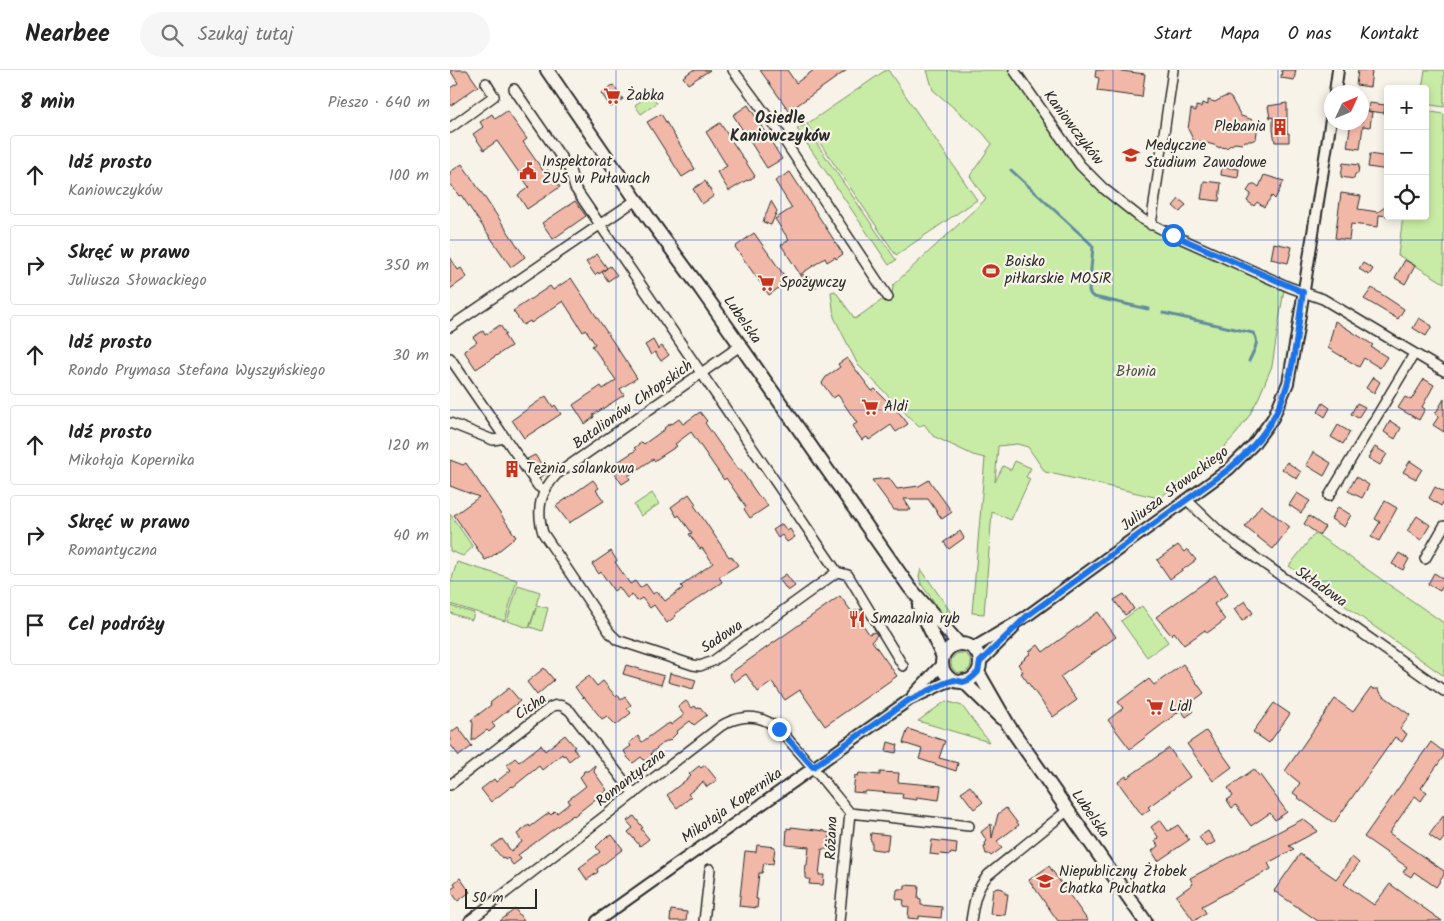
<!DOCTYPE html>
<html lang="pl">
<head>
<meta charset="utf-8">
<style>
  body { margin:0; font-family:Kalam,sans-serif; background:#f6f6f6; color:#222 }
  .controls { position:absolute; right:15px; top:15px; display:grid; overflow:hidden; border-radius:5px; box-shadow:0 2px 8px #0003 }
  .controls button { width:45px; height:45px; display:grid; place-items:center; padding:0; border:0; border-bottom:1px solid #e0e0e0; background:#fff; color:#222; font:25px sans-serif }
  .compass { position:absolute; left:874px; top:15px; width:45px; height:45px; border-radius:50%; background:#fff; box-shadow:0 2px 8px #0003; rotate:46deg }
  .scale { position:absolute; left:15px; bottom:12px; width:72px; box-sizing:border-box; padding-left:5px; border:2px solid #2b2b2b; border-top:0; font-size:14px; line-height:18px; white-space:nowrap; color:#2b2b2b; -webkit-text-stroke:4px #f7f3e8; paint-order:stroke }
  .stop { position:absolute; width:15px; height:15px; margin:-11px; border:4px solid #1a73e8; border-radius:50%; background:#fff }
  .stop.end { background:#1a73e8; border-color:#fff; box-shadow:0 1px 5px #0008 }
  .list { margin:0; padding:0; list-style:none }
  h2 { display:flex; justify-content:space-between; align-items:center; height:65px; margin:0; padding:0 20px; font-size:21px }
  h2 small { font-size:16px; font-weight:400; color:#767676 }
  .list li { display:grid; grid-template-columns:32px 1fr auto; gap:15px; align-items:center; box-sizing:border-box; height:80px; margin:0 10px 10px; padding:0 10px; border:1px solid #e0e0e0; border-radius:5px }
  .list b { display:block; font-size:19px; white-space:nowrap }
  .list p { margin:0; font-size:16px; white-space:nowrap; color:#767676 }
  .list em { font-size:16px; font-style:normal; color:#767676 }
  .icon { flex:none; width:28px; height:28px; fill:none; stroke:currentColor; stroke-width:2; stroke-linecap:round; stroke-linejoin:round }
  .map { position:relative; flex:none; width:994px; height:851px; overflow:hidden }
  header { display:flex; align-items:center; gap:30px; box-sizing:border-box; height:70px; padding:0 25px; background:#fff; border-bottom:1px solid #e0e0e0 }
  header strong { font-size:24px }
  nav { display:flex; gap:28px; margin-inline-start:auto; font-size:18px }
  .search { width:350px; height:45px; background:#f6f6f6; display:flex; align-items:center; gap:12px; box-sizing:border-box; padding:0 18px; border-radius:28px; color:#767676; font-size:19px }
  main { display:flex }
  aside { flex:1; background:#fff }
  .map>svg:first-child { display:block }
  .green { fill:#c8eca5; stroke:#7a8c68 }
  .lines { fill:none; stroke-linecap:round; stroke-linejoin:round }
  .stream { stroke:#628d9c; stroke-width:3 }
  .building { fill:#f1b8a8; stroke:#2b2b2b }
  .minor-casing { stroke:#2b2b2b; stroke-width:12 }
  .tertiary-casing { stroke:#2b2b2b; stroke-width:14 }
  .secondary-casing { stroke:#2b2b2b; stroke-width:16 }
  .minor { stroke:#f7f3e8; stroke-width:9 }
  .tertiary { stroke:#f7f3e8; stroke-width:10 }
  .secondary { stroke:#f7f3e8; stroke-width:12 }
  .route { stroke:#1a73e8; stroke-width:6 }
  .grid { fill:none; stroke:#1d4ed8; stroke-width:1; stroke-opacity:0.55 }
  .labels { text-anchor:middle; dominant-baseline:central; stroke-width:4.5; stroke-linejoin:round; paint-order:stroke }
  .poi-label { font-size:15px; fill:#2b2b2b; stroke:#f7f3e8; text-anchor:start }
  .street-label { font-size:15px; fill:#2b2b2b; stroke:#f7f3e8 }
  .park-label { font-size:15px; fill:#4a5243; stroke:#f7f3e8 }
  .neighbourhood-label { font-size:16px; font-weight:bold; fill:#2b2b2b; stroke:#f7f3e8 }
</style>
</head>
<body>
<header>
<strong>Nearbee</strong>
<div class="search"><svg class="icon" aria-label="search" viewBox="0 0 24 24"><circle cx="10" cy="10" r="6"/><path d="M15 15l6 6"/></svg>Szukaj tutaj</div>
<nav><a>Start</a><a>Mapa</a><a>O nas</a><a>Kontakt</a></nav>
</header>
<main>
<aside>
<h2>8 min<small>Pieszo · 640 m</small></h2>
<ul class="list">
<li><svg class="icon" aria-label="ahead" viewBox="0 0 24 24"><path d="M12 20V5M6 11l6-6 6 6"/></svg><div><b>Idź prosto</b><p>Kaniowczyków</p></div><em>100 m</em></li>
<li><svg class="icon" aria-label="right" viewBox="0 0 24 24"><path d="M7 20v-9h11M14 6l5 5-5 5"/></svg><div><b>Skręć w prawo</b><p>Juliusza Słowackiego</p></div><em>350 m</em></li>
<li><svg class="icon" aria-label="ahead" viewBox="0 0 24 24"><path d="M12 20V5M6 11l6-6 6 6"/></svg><div><b>Idź prosto</b><p>Rondo Prymasa Stefana Wyszyńskiego</p></div><em>30 m</em></li>
<li><svg class="icon" aria-label="ahead" viewBox="0 0 24 24"><path d="M12 20V5M6 11l6-6 6 6"/></svg><div><b>Idź prosto</b><p>Mikołaja Kopernika</p></div><em>120 m</em></li>
<li><svg class="icon" aria-label="right" viewBox="0 0 24 24"><path d="M7 20v-9h11M14 6l5 5-5 5"/></svg><div><b>Skręć w prawo</b><p>Romantyczna</p></div><em>40 m</em></li>
<li><svg class="icon" aria-label="arrive" viewBox="0 0 24 24"><path d="M6 21V4h12l-3 4 3 4H6"/></svg><div><b>Cel podróży</b></div></li>
</ul>
</aside>
<div class="map">
<svg width="994" height="851" viewBox="0 0 994 851">
  <rect width="100%" height="100%" fill="#f7f3e8"/>
  <filter id="ink" filterUnits="userSpaceOnUse"><feTurbulence type="fractalNoise" baseFrequency=".02" numOctaves="2"/><feDisplacementMap in="SourceGraphic" scale="10" xChannelSelector="R" yChannelSelector="G"/><feConvolveMatrix kernelMatrix="1 2 1 2 8 2 1 2 1" color-interpolation-filters="sRGB"/></filter>
  <g filter="url(#ink)">
    <path class="green" d="M436,0H438L527,130L446,185L357,54Z
      M477,0H558L628,100L650,121L690,153L714,166L834,219L822,296L809,327L799,346L786,364L762,390L709,428L595,402L578,377L567,374L548,376L545,412L553,396L561,400L565,391L581,398L576,407L580,409L561,450L542,442L534,544L522,543L535,388L523,385L483,366L474,354L469,357L408,295L384,247L381,222L385,221L405,249L432,230L435,229L442,225L443,215L536,129L520,106L542,74L532,62L483,20Z
      M975,0H994V37L975,34V19H972Z
      M201,24L207,33L191,44L185,35Z
      M975,41L994,44V213L948,185L953,146H975Z
      M354,55L446,190L439,195L347,59Z
      M202,423L209,434L191,446L184,435Z
      M0,444L23,477L13,486L0,481Z
      M865,463L994,553V606L839,496Z
      M7,492L67,510L55,551L0,534V515Z
      M471,499L500,541L499,544L492,548L483,530L471,514L469,506Z
      M68,515L90,522L86,535L98,538L92,561L80,557L86,538L79,558L57,551Z
      M0,536L24,543L22,550L0,543Z
      M692,536L718,572L697,587L671,551Z
      M501 593a10 10 0 1 1 20 0a10 10 0 1 1-20 0Z
      M496,631L512,636L539,672L468,651Z"/>
    <g class="lines">
      <path class="stream" d="M561,100L640,173L643,177L639,221L641,225L644,227L698,239
        M713,243L803,263C811,271 803,282 799,291"/>
    </g>
    <path class="building" d="M0,0H17L28,16L0,36V18L8,13Z
      M243,0H260L238,14L233,7Z
      M310,0H337L346,13L364,0H397L339,41Z
      M646,0H664L695,4L692,27L647,21L649,8L645,7Z
      M832,0H846L844,10L831,8Z
      M908,0L922,1L920,17L906,15Z
      M163,15L173,29L161,37L151,23Z
      M778,26L781,28L791,46L803,50L808,54L806,69L801,71H795L792,74L785,73L779,76L777,78L770,77V78L764,75L749,71L745,73L738,59L741,39L746,41V36L751,37L752,33L758,35V30L765,32L774,27Z
      M837,33V63H839V72H825L823,60V47L820,48L818,36Z
      M919,33L935,35L934,43L918,41Z
      M298,35L332,89L317,98L283,45Z
      M912,40L922,42L920,57L913,56L910,79L897,77L901,52H912Z
      M57,41L77,69L73,72L94,102L98,100L110,117L77,139L68,125L79,117L47,71L34,80L23,64L33,57L30,52L42,44L45,49Z
      M211,44L245,99L232,107L197,52Z
      M270,53L305,106L298,111L297,110L279,121L267,102L277,96L256,62Z
      M920,84L938,87V100L918,97Z
      M893,93L909,95L908,104H905L904,109L891,107Z
      M12,94L75,187L61,197L11,125L9,126L0,113V102Z
      M772,97L789,99L788,108L771,105Z
      M340,102L393,184L386,189L385,187L377,192L375,188L351,204L365,210L368,216L361,221L331,175L339,170L325,149L342,138L325,111Z
      M814,105L834,111L825,129L822,126L814,137L807,132L804,136L797,131L801,124L797,121L802,114H805L809,117Z
      M255,111L264,126L252,134L243,119Z
      M754,111L771,113L769,131L751,129Z
      M891,123L911,126L908,139L928,142L938,135V146L929,145L928,157L901,154L899,170L885,168Z
      M729,129L736,135L730,142L723,136Z
      M125,131L136,146L103,169L92,153Z
      M321,131L327,141L321,155L313,152Z
      M304,163L338,211L319,225L285,177Z
      M824,173L842,177L838,193L821,189Z
      M147,184L157,198L149,204L148,202L145,205L136,192Z
      M0,187L8,200L11,198L17,207L0,219Z
      M955,190L965,196L955,214L945,208Z
      M913,193L923,199L919,205L909,199Z
      M160,196L167,205L158,211L152,202Z
      M121,208L187,308L170,319L174,325L143,345L144,347L135,354L123,335L151,316L153,319L166,310L142,276L145,274L136,260L133,262L113,231L81,253L80,251L73,255L63,241L100,216L103,220Z
      M922,218L954,239L948,249L914,229Z
      M969,248L982,256L976,266L963,258Z
      M885,251L923,275L921,277L937,287L930,298L914,288L909,297L878,278Z
      M50,255L56,264L54,265L61,276L26,299L14,281L27,272L23,267L33,261L35,265Z
      M203,270L208,279L212,276L219,285L211,291L205,282L201,285L195,275Z
      M397,288L422,321L425,319L452,346L458,354L446,362L441,355L419,370L417,367L412,370L402,356L407,353L388,325L383,328L372,313L376,307L390,297L388,294Z
      M923,307L930,312L924,323L916,318Z
      M974,309L984,315L972,337L975,339L969,350L948,338L955,327L961,330Z
      M96,326L103,337L105,335L111,344L74,368L62,350Z
      M994,329V362L983,355L989,346L985,344Z
      M873,333L880,338L875,347L868,342Z
      M907,333L915,337L908,348L901,344Z
      M250,342L257,351L255,353L288,400L290,399L310,428L311,427L318,436L300,448L294,439L296,437L276,408L274,410L241,362L225,374L227,376L204,391L203,389L178,406L180,409L172,414L160,397L186,380L184,378L192,372L194,374L215,359L214,358L221,353L222,354L229,349L233,354Z
      M940,351L951,358L945,369L934,362Z
      M888,355L900,362L893,374L881,367Z
      M925,377L937,384L930,395L918,388Z
      M863,382L881,393L874,406L856,395Z
      M85,385L92,395L94,394L99,402L90,407L77,389Z
      M0,390L13,395L16,393L66,467L41,487L35,490L4,445L29,427L0,416Z
      M960,391L972,399L966,409L953,402Z
      M837,392L851,402L847,409L832,399Z
      M906,407L919,415L912,428L898,421Z
      M439,408L447,419L469,416L479,410L502,442L492,449L478,429H454L461,440H444L422,410Z
      M143,410L149,418L146,420L154,431L119,453L106,436Z
      M985,417L994,422V431L991,436L979,428Z
      M847,423L860,431L851,443L839,435Z
      M239,424L246,434L244,435L279,487L281,486L288,495L269,507L272,512L225,544L226,546L217,553L204,535L200,538L192,528L187,531L182,524L177,528L169,517L164,521L151,502L149,504L142,494L161,481L167,491L165,492L180,514L185,511L190,518L196,514L203,524L207,521L215,531L233,518L231,516L263,493L252,478L250,479L239,464L242,463L229,445L227,447L221,437Z
      M935,431L947,438L929,471L921,467L930,452L925,449Z
      M811,435L840,457L823,479L795,457Z
      M888,437L901,445L894,457L881,449Z
      M859,446L875,457L869,465L854,454Z
      M967,446L980,455L971,470L957,461Z
      M332,454L337,461L340,459L345,467L337,472L332,465L328,468L323,460Z
      M510,461L514,468L499,479L494,472Z
      M728,475L734,482L737,479L746,490L720,509L707,490Z
      M949,483L959,489L953,500L942,494Z
      M984,503L994,509V514L990,521L978,514Z
      M336,504L345,516L338,521L329,509Z
      M765,505L778,524L764,534L775,550L757,563L755,560L734,575L724,562L721,565L706,547Z
      M674,524L684,539L675,545L664,530Z
      M390,526L402,542L412,539V541L408,547L419,564L425,562L427,565L422,571L447,606L375,656L350,620L335,630L322,612L308,622L296,604L284,612L279,604Z
      M795,531L803,543L792,551L784,539Z
      M648,542L666,567L610,607L627,630L603,647L571,603L573,602L568,594L575,589L574,588L580,584L579,582L588,575L593,582Z
      M733,594L754,623L738,635L743,642L736,647L731,640L680,679L658,650L673,638L668,632L699,609L704,615Z
      M176,595L214,606L211,615L173,604Z
      M94,598L104,610L87,625L77,612Z
      M220,603L246,610L243,619L218,612Z
      M139,606L147,616L153,611L166,627L168,625L171,630L175,627L181,635L177,638L181,643L166,655L157,646L152,649L134,627L133,628L125,617Z
      M921,617L923,619H929L931,624L960,645L950,659L957,664L952,672L945,667L884,753L848,728L849,727L843,723L850,713L835,701L885,629L903,642Z
      M59,618L70,631L42,653L45,657L39,662L37,660L22,671L23,653L21,650L41,635L40,633Z
      M236,631L242,638L245,636L247,639L250,637L257,645L244,655L240,651L226,662L227,663L219,671H216L201,683L202,686L195,691L191,687L183,693L178,688L174,681L181,676L179,673L188,666L192,672L214,656L220,653L221,655L234,645L228,637Z
      M824,633L840,644L819,673L803,662Z
      M8,657L22,676L9,686L0,674V663Z
      M458,659L495,671L489,688L508,693L506,701L469,689L472,679L453,673Z
      M756,661L782,697L763,711L737,674Z
      M115,665L125,677L123,678L128,684L119,691L115,685L113,686L112,684L92,700L89,696L63,717L62,716L41,732L31,719L44,709L46,712L61,700L57,695L65,688L69,692L91,675L95,681Z
      M438,672L448,675L446,683L436,681Z
      M981,672L994,682V686L971,718L977,722L971,731L965,726L939,763L994,801V805L986,817L964,802L961,807L953,802L957,797L914,767Z
      M719,678L740,707L698,737L700,739L692,745L668,712L676,706L677,708Z
      M145,695L144,702L157,720L124,746L123,745L68,785L71,789L63,795L58,788L55,790L54,787L52,788L42,776L52,769L61,781L72,772L67,764L79,755L80,757L99,743L101,745L105,741L107,743L120,733L118,730L136,716L130,707L133,704L134,701H138Z
      M255,695L267,710L257,717L253,712L238,724L241,727L227,738L217,725L241,706L239,704L249,696L251,698Z
      M804,699L809,706L810,705L837,742L825,750L820,743L801,756L786,735L782,738L777,730L783,726L778,718Z
      M430,702L449,703L448,712L491,716L489,730L467,727V730L452,728L453,724L416,721L415,723L403,722L405,705L408,706L409,703L430,705Z
      M520,716L533,732L524,739L511,722Z
      M556,738L569,755L547,771L552,778L541,786L539,784H536L534,777L536,776L535,773L537,771L531,762L541,754L542,768L548,744Z
      M994,745V768L990,773L979,765Z
      M184,746L193,758L191,759L199,769L190,776L178,762L183,758L177,751Z
      M853,749L868,761L839,776L844,779L818,793L821,799L752,836L756,843L744,851L726,826L743,814L740,808Z
      M710,750L718,761L728,755L739,770L708,791L702,781L708,776L705,771L709,768L701,757Z
      M341,757L375,761V762L380,763L378,779H372L369,805H374L373,815L359,814L360,809H356V803H355L356,795H357L359,777L336,775L337,758L341,759Z
      M758,761L765,772L756,777L749,767Z
      M421,763L439,765L437,781L422,779V771L420,770Z
      M162,765L173,779L147,799L148,802L137,810L129,798L150,782L146,777L157,766L158,767Z
      M482,770L507,773L506,784L501,783L500,785L490,784L489,785L480,784Z
      M307,775L325,777L323,794L314,793L312,803H309L306,829H308L307,838L289,836L295,781L306,782Z
      M850,784L886,809L902,787L909,793L894,814L924,835L940,814L992,851H868L824,821Z
      M599,796L638,851H608L579,810Z
      M10,808L20,822L8,831L0,820L6,816L4,813Z
      M455,815L469,816L468,828L471,829V835L492,837L491,848L469,846V849L458,848L459,837L453,836L454,830L447,829L446,828L447,820L448,819H455Z
      M549,818L553,819L555,822V824H558L555,845L540,844L543,819Z
      M65,839L74,851H50Z
      M221,840L237,842L236,851H220Z"/>
    <g class="lines">
      <g class="minor-casing">
        <path id="minor" d="M283,0L326,58L438,227
          M564,0L630,95L653,118L692,149L723,165L839,217L873,229L994,301
          M64,19L120,100L125,118L387,502L398,505L453,596
          M0,58L44,26L36,13
          M701,155L723,0
          M0,257L186,130
          M290,276L107,404C90,422 86,439 93,463L160,563L167,570L243,595L250,596L263,591L387,502
          M0,288L84,410L88,416L94,420
          M0,353L43,370L55,368
          M879,426L964,284
          M737,430L769,461L782,471L994,621
          M975,489L994,456
          M0,715L101,637C109,633 114,636 120,641L184,724
          M400,743L519,756
          M19,851L271,656C285,647 303,644 318,652C329,657 336,667 343,675C363,697 381,720 400,743L389,851
          M254,851L260,799
          M521,851C524,832 525,821 538,805L618,740"/>
      </g>
      <g class="tertiary-casing">
        <path id="tertiary" d="M885,22L888,0
          M523,578L577,546L779,399L803,375L823,348L838,313L847,264L882,43
          M530,592L563,559
          M463,625L492,594
          M147,851L459,630L495,613L504,610"/>
      </g>
      <g class="secondary-casing">
        <path id="secondary" d="M97,0L200,150L250,218L460,518L509,574
          M469,536L493,587
          M492 593a19 19 0 1 1 38 0a19 19 0 1 1-38 0Z
          M528,602L559,656L695,851
          M513,611L551,648"/>
      </g>
      <use href="#minor" class="minor"/>
      <use href="#tertiary" class="tertiary"/>
      <use href="#secondary" class="secondary"/>
    </g>
  </g>
  <g class="lines" filter="url(#ink)">
    <path class="route" d="M329,659L363,697L459,630L495,613L504,610L513,612L519,610L524,606L528,602L530,592L577,546L779,399C795,385 811,369 822,350C844,315 847,262 853,222L723,165"/>
  </g>
  <path class="grid" d="M166,0V851M331,0V851M497,0V851M663,0V851M828,0V851M0,170H994M0,340H994M0,511H994M0,681H994"/>
  <defs>
    <g id="supermarket-bare" transform="scale(1.35)"><path d="M-6-5.5h2.5l.6 2H6L4.5 2H-2.5L-4.4-4H-6ZM-1.5 3.2a1.3 1.3 0 1 0 .1 0ZM3 3.2a1.3 1.3 0 1 0 .1 0Z" fill="#c8321e" stroke="#f7f3e8" stroke-width="2.5" paint-order="stroke"/></g>
    <g id="building-bare" transform="scale(1.35)"><path d="M-4-6H4V6H1V3H-1V6H-4ZM-2.5-4.3h1.7v1.8h-1.7ZM.8-4.3h1.7v1.8H.8ZM-2.5-1h1.7V.8h-1.7ZM.8-1h1.7V.8H.8Z" fill="#c8321e" stroke="#f7f3e8" stroke-width="2.5" paint-order="stroke"/></g>
    <g id="university-bare" transform="scale(1.35)"><path d="M0-5L7-2L0 1L-7-2ZM-4 1L0 2.5L4 1V4Q0 6-4 4Z" fill="#c8321e" stroke="#f7f3e8" stroke-width="2.5" paint-order="stroke"/></g>
    <g id="civic-bare" transform="scale(1.35)"><path d="M-.6-6.5H3V-4.5H.6V-3L4-1V1h2V6H-6V1h2V-1L-.6-3ZM-1.2 2.5V6h2.4V2.5Z" fill="#c8321e" stroke="#f7f3e8" stroke-width="2.5" paint-order="stroke"/></g>
    <g id="stadium-bare" transform="scale(1.35)"><path d="M0-5a6.5 5 0 1 0 0 10a6.5 5 0 1 0 0-10ZM-3.5-1.8h7v3.6h-7Z" fill="#c8321e" stroke="#f7f3e8" stroke-width="2.5" paint-order="stroke"/></g>
    <g id="restaurant-bare" transform="scale(1.35)"><path d="M-5-6h1v4h1v-4h1v4h1v-4h1v5L-1.5 .5V6h-2V.5L-5-1ZM5-6V6H3V1.5H1.5Q1.5-4 5-6Z" fill="#c8321e" stroke="#f7f3e8" stroke-width="2.5" paint-order="stroke"/></g>
    <g id="school-bare" transform="scale(1.35)"><path d="M0-5L7-2L0 1L-7-2ZM-4 1L0 2.5L4 1V4Q0 6-4 4Z" fill="#c8321e" stroke="#f7f3e8" stroke-width="2.5" paint-order="stroke"/></g>
  </defs>
  <g fill-rule="evenodd">
    <use href="#supermarket-bare" x="162" y="26"/>
    <use href="#building-bare" x="830" y="57"/>
    <use href="#university-bare" x="681" y="85"/>
    <use href="#civic-bare" x="78" y="101"/>
    <use href="#stadium-bare" x="541" y="201"/>
    <use href="#supermarket-bare" x="316" y="213"/>
    <use href="#supermarket-bare" x="420" y="337"/>
    <use href="#building-bare" x="62" y="399"/>
    <use href="#restaurant-bare" x="407" y="549"/>
    <use href="#supermarket-bare" x="705" y="637"/>
    <use href="#school-bare" x="595" y="811"/>
  </g>
  <g class="labels">
    <g class="poi-label">
      <text x="176" y="26">Żabka</text>
      <text x="816" y="57" text-anchor="end">Plebania</text>
      <text x="695" y="76">Medyczne<tspan x="695" dy="17">Studium Zawodowe</tspan></text>
      <text x="92" y="92">Inspektorat<tspan x="92" dy="17">ZUS w Puławach</tspan></text>
      <text x="555" y="192">Boisko<tspan x="555" dy="17">piłkarskie MOSiR</tspan></text>
      <text x="330" y="213">Spożywczy</text>
      <text x="434" y="337">Aldi</text>
      <text x="76" y="399">Tężnia solankowa</text>
      <text x="421" y="549">Smazalnia ryb</text>
      <text x="719" y="637">Lidl</text>
      <text x="609" y="802">Niepubliczny Żłobek<tspan x="609" dy="17">Chatka Puchatka</tspan></text>
    </g>
    <g class="street-label">
      <text transform="translate(623 58) rotate(53)">Kaniowczyków</text>
      <text transform="translate(292 250) rotate(55)">Lubelska</text>
      <text transform="translate(183 335) rotate(-35)">Batalionów Chłopskich</text>
      <text transform="translate(725 419) rotate(-37)">Juliusza Słowackiego</text>
      <text transform="translate(871 517) rotate(35)">Składowa</text>
      <text transform="translate(272 567) rotate(-34)">Sadowa</text>
      <text transform="translate(81 637) rotate(-34)">Cicha</text>
      <text transform="translate(181 708) rotate(-38)">Romantyczna</text>
      <text transform="translate(282 736) rotate(-35)">Mikołaja Kopernika</text>
      <text transform="translate(640 744) rotate(55)">Lubelska</text>
      <text transform="translate(382 768) rotate(-88)">Różana</text>
    </g>
    <g class="park-label">
      <text x="686" y="302">Błonia</text>
    </g>
    <g class="neighbourhood-label">
      <text x="330" y="48">Osiedle<tspan x="330" dy="18">Kaniowczyków</tspan></text>
    </g>
  </g>
</svg>
<div class="controls">
<button>+</button>
<button>−</button>
<button><svg class="icon" aria-label="locate" viewBox="0 0 24 24"><circle cx="12" cy="12" r="6"/><path d="M12 2v4M12 18v4M2 12h4M18 12h4"/></svg></button>
</div>
<svg class="compass" viewBox="-18 -18 36 36"><path d="M0-13l5 13h-10z" fill="#e53935"/><path d="M0 13l5-13h-10z" fill="#767676"/></svg>
<div class="scale">50 m</div>
<div class="stop" style="left:723px;top:165px"></div>
<div class="stop end" style="left:329px;top:659px"></div>
</div>
</main>
</body>
</html>
